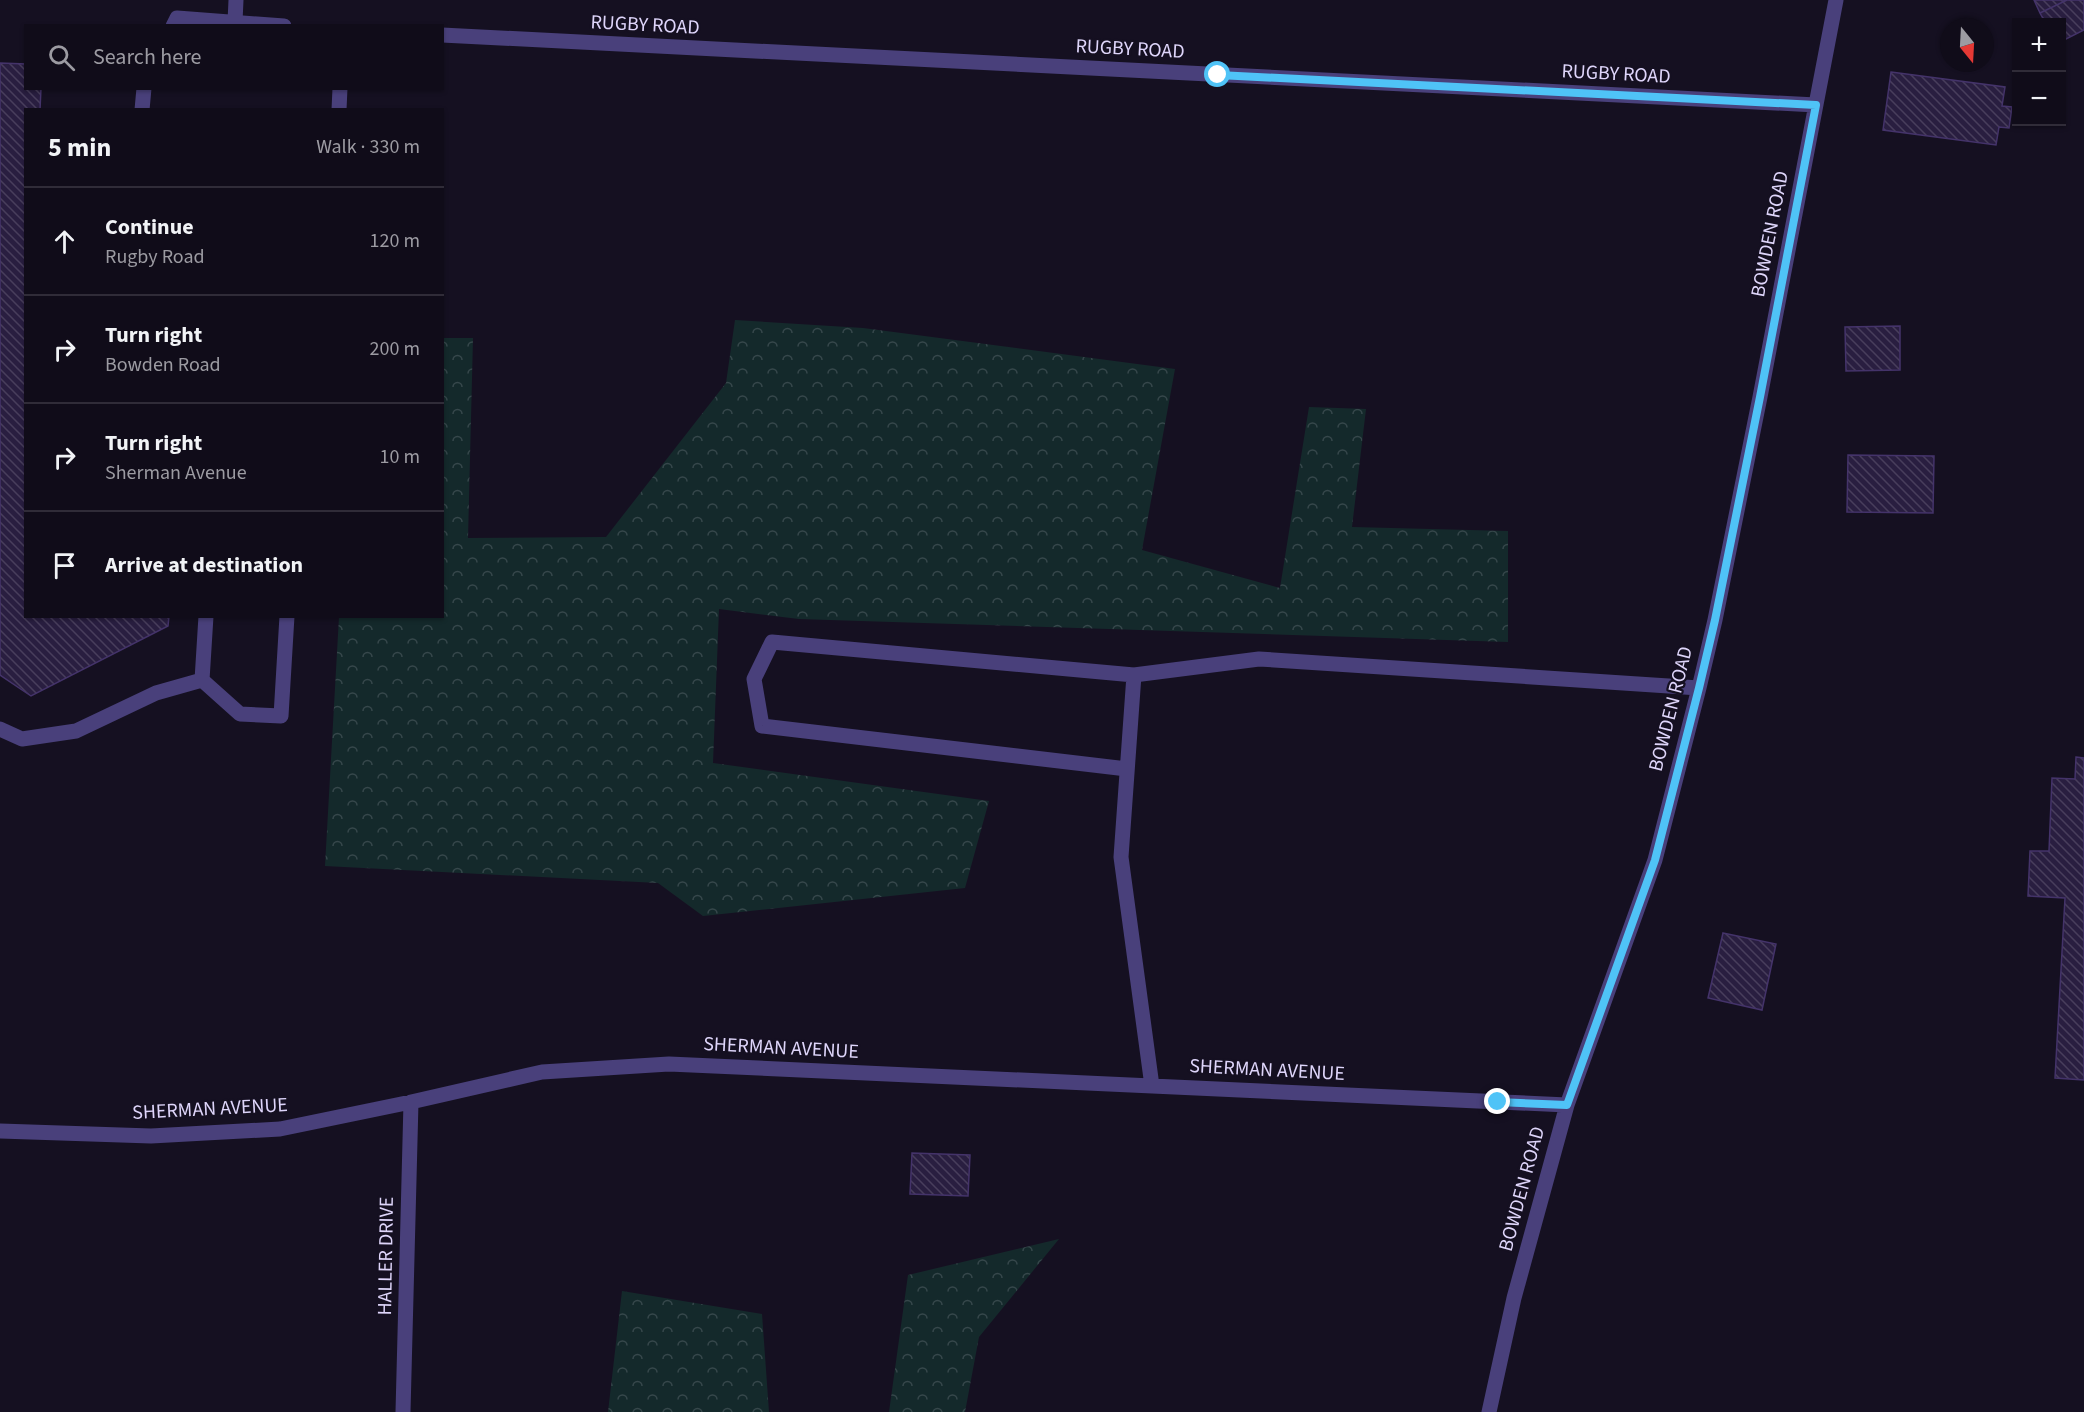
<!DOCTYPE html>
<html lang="en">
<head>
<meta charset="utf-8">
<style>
  body { margin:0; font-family:"Source Sans 3",sans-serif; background:#1e1a26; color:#f1f3f6 }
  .controls { position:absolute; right:18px; top:18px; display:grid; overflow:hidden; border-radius:0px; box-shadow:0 2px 4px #0004 }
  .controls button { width:54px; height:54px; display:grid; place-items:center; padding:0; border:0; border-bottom:2px solid #302c38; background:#100c19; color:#f1f3f6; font:30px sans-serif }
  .compass { position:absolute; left:1940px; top:18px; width:54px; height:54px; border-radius:50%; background:#100c19; box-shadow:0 2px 4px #0004; rotate:162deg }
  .stop { position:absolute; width:18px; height:18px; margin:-14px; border:4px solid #4fc3f7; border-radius:50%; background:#fff }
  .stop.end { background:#4fc3f7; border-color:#fff; box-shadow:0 2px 6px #0008 }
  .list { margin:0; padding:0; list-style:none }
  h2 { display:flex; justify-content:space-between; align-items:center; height:78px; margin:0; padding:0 24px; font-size:26px }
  h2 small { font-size:20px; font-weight:400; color:#9c9ba2 }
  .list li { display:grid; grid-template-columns:39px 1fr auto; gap:18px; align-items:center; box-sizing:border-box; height:108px; padding:0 24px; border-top:2px solid #302c38 }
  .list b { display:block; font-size:22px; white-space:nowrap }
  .list p { margin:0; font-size:20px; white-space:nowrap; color:#9c9ba2 }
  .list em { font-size:20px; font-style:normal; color:#9c9ba2 }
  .icon { flex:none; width:33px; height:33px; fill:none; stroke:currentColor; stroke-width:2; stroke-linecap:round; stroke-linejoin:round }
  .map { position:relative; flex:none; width:2084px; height:1412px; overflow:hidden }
  .search { position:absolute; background:#100c19; box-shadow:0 2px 4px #0004; left:24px; top:24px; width:420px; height:66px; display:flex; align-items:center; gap:15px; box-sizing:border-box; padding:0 21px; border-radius:0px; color:#9c9ba2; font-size:22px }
  .panel { position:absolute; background:#100c19; box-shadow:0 2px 4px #0004; left:24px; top:108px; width:420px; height:510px; border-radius:0px }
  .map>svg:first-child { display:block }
  .forest { fill:url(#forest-crowns) }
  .building { fill:url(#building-back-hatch); stroke:#44336a; stroke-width:1.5 }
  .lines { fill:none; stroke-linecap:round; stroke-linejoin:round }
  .minor { stroke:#49407b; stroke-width:15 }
  .route { stroke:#4fc3f7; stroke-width:8 }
  .labels { text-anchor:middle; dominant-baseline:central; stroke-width:4.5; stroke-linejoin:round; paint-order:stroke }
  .street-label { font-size:20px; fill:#ded5fa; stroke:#151021 }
</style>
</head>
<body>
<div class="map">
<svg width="2084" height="1412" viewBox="0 0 2084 1412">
  <defs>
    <pattern id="forest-crowns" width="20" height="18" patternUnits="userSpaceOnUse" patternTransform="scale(1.5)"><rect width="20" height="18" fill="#14292b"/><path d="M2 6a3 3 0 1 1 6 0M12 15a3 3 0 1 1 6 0" fill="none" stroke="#36474b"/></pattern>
    <pattern id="building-back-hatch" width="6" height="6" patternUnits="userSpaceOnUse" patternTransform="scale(1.5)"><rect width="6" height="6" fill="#291e40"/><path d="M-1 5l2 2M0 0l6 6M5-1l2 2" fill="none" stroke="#483e5c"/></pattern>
  </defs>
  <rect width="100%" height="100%" fill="#151021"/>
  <path class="forest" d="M735,320L863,328L1175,369L1142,550L1280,588L1309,407L1366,409L1352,527L1508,531V642L799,619L719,609L713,763L989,801L965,888L703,916L658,883L325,866L339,617L442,616L443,338H473L468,538L606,537L726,383Z
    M1059,1239L979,1337L965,1412H889L908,1275Z
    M622,1291L762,1314L769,1412H608Z"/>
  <path class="building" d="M2034,0H2067L2040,13Z
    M2067,0H2084V30L2062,41V22H2045L2040,13Z
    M0,63L26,64V88H41L40,110H26V616H169L168,626L31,696L0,675Z
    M1891,72L2005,87L2002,106L2012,107L2009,128L1999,127L1996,145L1883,130Z
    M1900,326V370L1846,371L1845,327Z
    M1848,455L1934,456L1933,513L1847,512Z
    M2076,757L2084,758V1080L2055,1078L2065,898L2028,896L2030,851H2049L2052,778L2075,779Z
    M1723,933L1776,944L1762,1010L1708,998Z
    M912,1153L970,1155L968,1196L910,1194Z"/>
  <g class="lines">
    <path class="minor" d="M235,22L236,0
      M173,26L177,18L284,26
      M442,35L1816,105
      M142,110L144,88
      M339,110L340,88
      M202,680L240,714L281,716L287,616
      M202,680L206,616
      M0,729L22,739L76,731L156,693L202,680
      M1127,769L762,726L754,679L772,642L1134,675
      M1152,1086L1121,857L1134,675L1259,659L1699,688
      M0,1131L151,1136L280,1129L411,1102L542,1072L669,1064L1567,1105
      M403,1412L411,1102
      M1489,1412L1514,1298L1567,1105L1655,860L1699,688L1715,620L1760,397L1836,0"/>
  </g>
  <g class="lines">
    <path class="route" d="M1218,75L1816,105L1760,397L1715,620L1699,688L1655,860L1567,1105L1498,1102"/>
  </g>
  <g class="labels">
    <g class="street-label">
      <text transform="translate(645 25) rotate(3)">RUGBY ROAD</text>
      <text transform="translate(1130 49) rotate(3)">RUGBY ROAD</text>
      <text transform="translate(1616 74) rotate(3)">RUGBY ROAD</text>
      <text transform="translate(1770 234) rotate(-79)">BOWDEN ROAD</text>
      <text transform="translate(1671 709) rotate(-76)">BOWDEN ROAD</text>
      <text transform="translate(781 1048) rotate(3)">SHERMAN AVENUE</text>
      <text transform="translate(1267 1070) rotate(3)">SHERMAN AVENUE</text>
      <text transform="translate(210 1109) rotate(-3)">SHERMAN AVENUE</text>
      <text transform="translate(1522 1189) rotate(-75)">BOWDEN ROAD</text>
      <text transform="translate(386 1256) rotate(-89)">HALLER DRIVE</text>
    </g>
  </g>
</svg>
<div class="controls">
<button>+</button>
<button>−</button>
</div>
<svg class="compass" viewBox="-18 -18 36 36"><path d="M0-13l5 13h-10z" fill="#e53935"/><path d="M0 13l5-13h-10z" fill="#9c9ba2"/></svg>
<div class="stop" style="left:1218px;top:75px"></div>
<div class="stop end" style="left:1498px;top:1102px"></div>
<div class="search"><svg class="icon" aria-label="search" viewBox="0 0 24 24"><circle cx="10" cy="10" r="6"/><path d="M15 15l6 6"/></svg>Search here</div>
<section class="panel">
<h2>5 min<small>Walk · 330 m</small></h2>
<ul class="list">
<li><svg class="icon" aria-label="ahead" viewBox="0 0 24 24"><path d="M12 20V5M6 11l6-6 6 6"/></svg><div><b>Continue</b><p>Rugby Road</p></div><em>120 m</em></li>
<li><svg class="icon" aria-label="right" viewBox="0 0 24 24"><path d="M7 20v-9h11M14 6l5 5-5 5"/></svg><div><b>Turn right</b><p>Bowden Road</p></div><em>200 m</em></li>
<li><svg class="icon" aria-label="right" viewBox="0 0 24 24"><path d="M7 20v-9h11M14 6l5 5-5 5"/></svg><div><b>Turn right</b><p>Sherman Avenue</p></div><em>10 m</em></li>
<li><svg class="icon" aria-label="arrive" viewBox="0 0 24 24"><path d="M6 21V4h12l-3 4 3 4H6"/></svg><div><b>Arrive at destination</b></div></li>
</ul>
</section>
</div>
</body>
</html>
